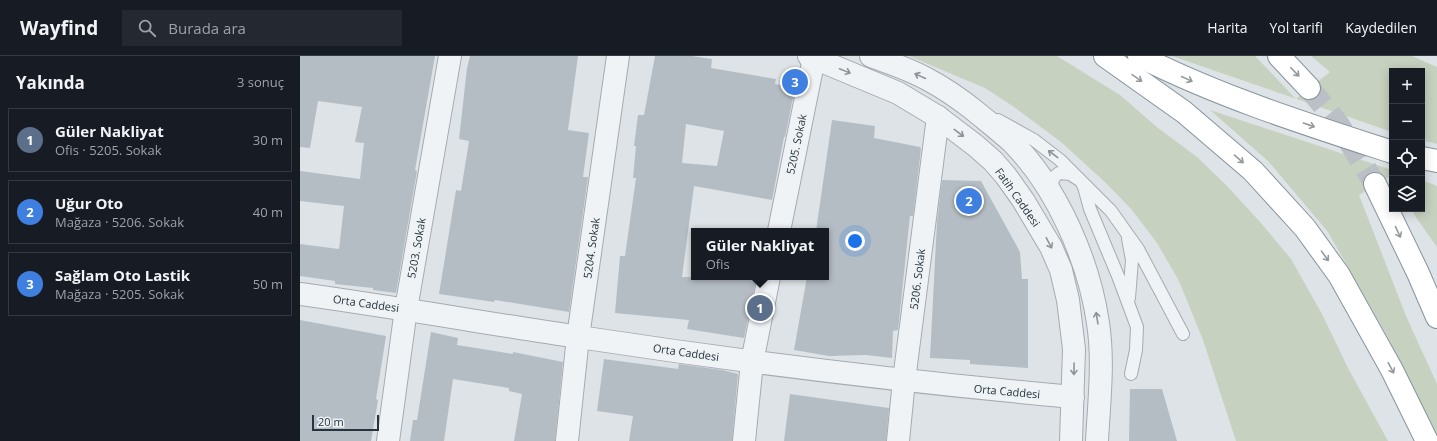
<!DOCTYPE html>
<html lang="tr">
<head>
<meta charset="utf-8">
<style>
  body { margin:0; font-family:"Open Sans",sans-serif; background:#242831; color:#f1f3f6 }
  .controls { position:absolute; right:12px; top:12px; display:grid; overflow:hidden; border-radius:0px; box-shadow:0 2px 10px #0003 }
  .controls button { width:36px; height:36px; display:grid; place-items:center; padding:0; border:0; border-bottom:1px solid #363941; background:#171b24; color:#f1f3f6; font:20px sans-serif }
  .scale { position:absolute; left:12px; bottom:10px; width:67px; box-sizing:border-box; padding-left:4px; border:2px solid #28333d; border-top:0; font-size:11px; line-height:14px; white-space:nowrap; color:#28333d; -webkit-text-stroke:3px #edf2f5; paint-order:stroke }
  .you { position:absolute; left:555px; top:185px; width:14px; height:14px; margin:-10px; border:3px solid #fff; border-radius:50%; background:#1a73e8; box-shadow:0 0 0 6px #1a73e833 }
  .badge { display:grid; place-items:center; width:26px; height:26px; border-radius:50%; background:#c9466f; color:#fff; font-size:13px; font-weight:700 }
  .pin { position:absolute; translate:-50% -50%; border:2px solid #fff; box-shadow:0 1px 4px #0006 }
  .popup { position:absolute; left:391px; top:172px; width:138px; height:52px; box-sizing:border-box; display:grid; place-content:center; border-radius:0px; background:#171b24; filter:drop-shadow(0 1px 3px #0005); font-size:13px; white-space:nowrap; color:#9ea1a6 }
  .popup b { font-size:15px; color:#f1f3f6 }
  .popup::after { content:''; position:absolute; left:50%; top:100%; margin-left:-8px; border:8px solid transparent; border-top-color:#171b24 }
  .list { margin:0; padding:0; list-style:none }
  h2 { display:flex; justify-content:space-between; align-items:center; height:52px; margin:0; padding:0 16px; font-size:17px }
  h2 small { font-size:13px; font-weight:400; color:#9ea1a6 }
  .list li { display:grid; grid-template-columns:26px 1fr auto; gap:12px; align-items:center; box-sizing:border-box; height:64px; margin:0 8px 8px; padding:0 8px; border:1px solid #363941; border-radius:0px }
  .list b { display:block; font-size:15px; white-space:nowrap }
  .list p { margin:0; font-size:13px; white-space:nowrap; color:#9ea1a6 }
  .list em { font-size:13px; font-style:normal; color:#9ea1a6 }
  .icon { flex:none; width:22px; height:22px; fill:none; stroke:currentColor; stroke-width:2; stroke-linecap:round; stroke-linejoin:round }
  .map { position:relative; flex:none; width:1137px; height:385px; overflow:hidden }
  header { display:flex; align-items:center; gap:24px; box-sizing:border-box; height:56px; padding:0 20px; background:#171b24; border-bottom:1px solid #363941 }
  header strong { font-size:19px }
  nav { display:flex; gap:22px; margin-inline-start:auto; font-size:14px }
  .search { width:280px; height:36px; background:#242831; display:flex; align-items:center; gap:10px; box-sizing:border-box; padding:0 14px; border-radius:0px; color:#9ea1a6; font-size:15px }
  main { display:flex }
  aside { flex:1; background:#171b24 }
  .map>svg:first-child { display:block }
  .green { fill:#c7d1bf }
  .building { fill:#b5bdc4; fill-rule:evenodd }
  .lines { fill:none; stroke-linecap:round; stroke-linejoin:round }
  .motorway-tunnel { stroke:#bac0c5; stroke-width:22; stroke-dasharray:22 11; stroke-linecap:butt }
  .service-casing { stroke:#a4abb1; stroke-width:14 }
  .minor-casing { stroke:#a4abb1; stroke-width:24 }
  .tertiary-casing { stroke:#a4abb1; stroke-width:24 }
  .trunk-casing { stroke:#86939d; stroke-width:24 }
  .motorway-casing { stroke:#86939d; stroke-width:24 }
  .service { stroke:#f0f3f6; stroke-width:12 }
  .minor { stroke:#f0f3f6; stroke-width:22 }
  .tertiary { stroke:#f0f3f6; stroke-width:22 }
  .trunk { stroke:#fff; stroke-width:22 }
  .motorway { stroke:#fff; stroke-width:22 }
  .oneway { stroke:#8c939a }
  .oneway2 { stroke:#94999e }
  .labels { text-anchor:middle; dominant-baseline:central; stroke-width:3; stroke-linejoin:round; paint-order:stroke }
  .street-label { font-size:11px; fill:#28333d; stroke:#edf2f5 }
</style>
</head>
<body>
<header>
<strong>Wayfind</strong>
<div class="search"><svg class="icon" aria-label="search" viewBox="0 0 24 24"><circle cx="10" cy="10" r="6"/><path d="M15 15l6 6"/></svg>Burada ara</div>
<nav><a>Harita</a><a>Yol tarifi</a><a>Kaydedilen</a></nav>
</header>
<main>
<aside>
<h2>Yakında<small>3 sonuç</small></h2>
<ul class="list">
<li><span class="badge" style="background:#5c6f8a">1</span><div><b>Güler Nakliyat</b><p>Ofis · 5205. Sokak</p></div><em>30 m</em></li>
<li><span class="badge" style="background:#3f7fe0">2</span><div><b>Uğur Oto</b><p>Mağaza · 5206. Sokak</p></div><em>40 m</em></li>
<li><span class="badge" style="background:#3f7fe0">3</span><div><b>Sağlam Oto Lastik</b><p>Mağaza · 5205. Sokak</p></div><em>50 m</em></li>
</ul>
</aside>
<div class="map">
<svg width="1137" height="385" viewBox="0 0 1137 385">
  <rect width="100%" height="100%" fill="#dee3e7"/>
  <path class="green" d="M609,0H757L820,39L858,72L897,101L927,130L961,167L991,203L1022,258L1048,312L1088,385H936L903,284L879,225L857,187L832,154L806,127L761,86L714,51L685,32Z
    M872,0H955L996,43L1009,32L1030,16L1011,0H1112L1137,11V88L1122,84V15H1092V76Z
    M910,54L1092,114V119L1059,139L1106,260L1137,328V381L1086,278L1028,176L968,105Z
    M1122,124L1137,130V191L1115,160L1112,153H1122Z"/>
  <path class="building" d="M0,0H135L115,114L117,115L96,237L73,234V232L35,228V225L0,220V188L39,193L44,150L0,145V115L60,123L64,87L55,86L62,51L18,45L10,92L0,91Z
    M170,0H278L268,74L289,77L283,121H288L269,256L195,244L194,246L139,238L156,134L161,135L169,85L159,83L167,12Z
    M355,0H392L412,3L411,12L476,23L475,28L495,32L485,81H484L472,144L394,130L382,221H433L456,224L444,282L387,273L389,264L315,257L320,200H325L336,122H333L336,90H334L338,59H344ZM386,68L424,75L417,110L382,107Z
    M532,64L575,70L574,82L620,91L621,93L613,160H610L598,274L593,275L592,302L566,299L529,300L494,294L507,221H526V175H516Z
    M642,124L681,125L720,196L722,223H728V312L670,308V304L630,302L637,166Z
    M0,264L86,280L76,343L78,344L71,385H0Z
    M131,276L158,282L157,289L213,298V296L263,306L255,385H214L222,338L209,335V332L153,323L144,385H110L113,364H117Z
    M304,303L378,313L379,308L422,314L438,318L432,385H329L333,360L297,355Z
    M830,333H862L877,385H829Z
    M490,338L589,352L586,385H484Z"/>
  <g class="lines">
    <path class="motorway-tunnel" d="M1009,32L1039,69L1075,128"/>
    <g class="service-casing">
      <path id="service" d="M698,64L734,84L760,104L811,155L838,193L883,278
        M752,135V127L754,121L759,117L770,118L781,125L784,131L790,153L818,220L837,271L836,294L831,318
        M828,183L832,204L829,242"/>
    </g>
    <g class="minor-casing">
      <path id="minor" d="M479,175L514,2
        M88,385L106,253L150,0
        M267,385L278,281L318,0
        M444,385L452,306L469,221
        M598,385L604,324L638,61"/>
    </g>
    <g class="tertiary-casing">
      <path id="tertiary" d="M509,0L598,37L638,61L676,90L693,105L706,120L723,144L751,191L761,214L768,244L774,293L771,385
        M571,0C590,7 609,13 627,23C644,32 660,43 675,55C687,65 700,75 712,86C757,131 789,205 798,267C804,306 799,346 797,385
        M0,238C93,251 186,267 279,281C443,306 608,326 773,341"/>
    </g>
    <g class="trunk-casing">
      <path id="trunk" d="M839,0C920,41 1006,68 1092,96
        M1122,102L1137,105"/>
    </g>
    <g class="motorway-casing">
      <path id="motorway" d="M805,0L884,56L953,115L1005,172L1039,219L1092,314L1127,385
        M979,0L1009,32
        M1075,128L1118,217L1137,261"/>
    </g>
    <use href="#service" class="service"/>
    <use href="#minor" class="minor"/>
    <use href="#tertiary" class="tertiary"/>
    <use href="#trunk" class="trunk"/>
    <use href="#motorway" class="motorway"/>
  </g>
  <defs><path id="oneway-shaft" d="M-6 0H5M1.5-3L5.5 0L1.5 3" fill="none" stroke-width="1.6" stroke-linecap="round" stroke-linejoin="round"/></defs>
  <g class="oneway">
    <use href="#oneway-shaft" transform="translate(545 15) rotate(22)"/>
    <use href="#oneway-shaft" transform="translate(620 20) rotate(-155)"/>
    <use href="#oneway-shaft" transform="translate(659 77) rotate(37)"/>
    <use href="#oneway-shaft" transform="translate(753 98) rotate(-143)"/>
    <use href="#oneway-shaft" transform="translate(749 187) rotate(62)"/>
    <use href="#oneway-shaft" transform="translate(797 262) rotate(-99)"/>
    <use href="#oneway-shaft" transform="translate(774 313) rotate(91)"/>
  </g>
  <g class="oneway2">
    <use href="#oneway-shaft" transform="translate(995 16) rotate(46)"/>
    <use href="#oneway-shaft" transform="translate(837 22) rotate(35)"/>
    <use href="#oneway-shaft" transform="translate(887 23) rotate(25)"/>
    <use href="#oneway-shaft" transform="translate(1009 69) rotate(19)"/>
    <use href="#oneway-shaft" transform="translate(939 103) rotate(41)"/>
    <use href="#oneway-shaft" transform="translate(1098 176) rotate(65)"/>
    <use href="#oneway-shaft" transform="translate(1025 200) rotate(54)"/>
    <use href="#oneway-shaft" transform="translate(1091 312) rotate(62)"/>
  </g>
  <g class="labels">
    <g class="street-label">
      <text transform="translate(496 88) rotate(-78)">5205. Sokak</text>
      <text transform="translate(718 141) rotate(55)">Fatih Caddesi</text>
      <text transform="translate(116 192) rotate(-80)">5203. Sokak</text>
      <text transform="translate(291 192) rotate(-82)">5204. Sokak</text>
      <text transform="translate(617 223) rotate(-83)">5206. Sokak</text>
      <text transform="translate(66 247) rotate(8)">Orta Caddesi</text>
      <text transform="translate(386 296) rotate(8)">Orta Caddesi</text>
      <text transform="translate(707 335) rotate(5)">Orta Caddesi</text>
    </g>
  </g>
</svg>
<div class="controls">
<button>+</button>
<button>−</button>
<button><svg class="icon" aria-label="locate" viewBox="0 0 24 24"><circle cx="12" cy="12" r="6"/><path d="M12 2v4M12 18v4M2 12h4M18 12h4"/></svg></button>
<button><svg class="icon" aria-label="layers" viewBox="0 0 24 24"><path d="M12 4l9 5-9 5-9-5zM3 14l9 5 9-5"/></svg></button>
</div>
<div class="scale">20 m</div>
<div class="you"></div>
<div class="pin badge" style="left:460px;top:252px;background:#5c6f8a">1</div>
<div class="popup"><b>Güler Nakliyat</b>Ofis</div>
<div class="pin badge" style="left:669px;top:145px;background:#3f7fe0">2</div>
<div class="pin badge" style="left:495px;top:26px;background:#3f7fe0">3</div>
</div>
</main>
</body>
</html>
